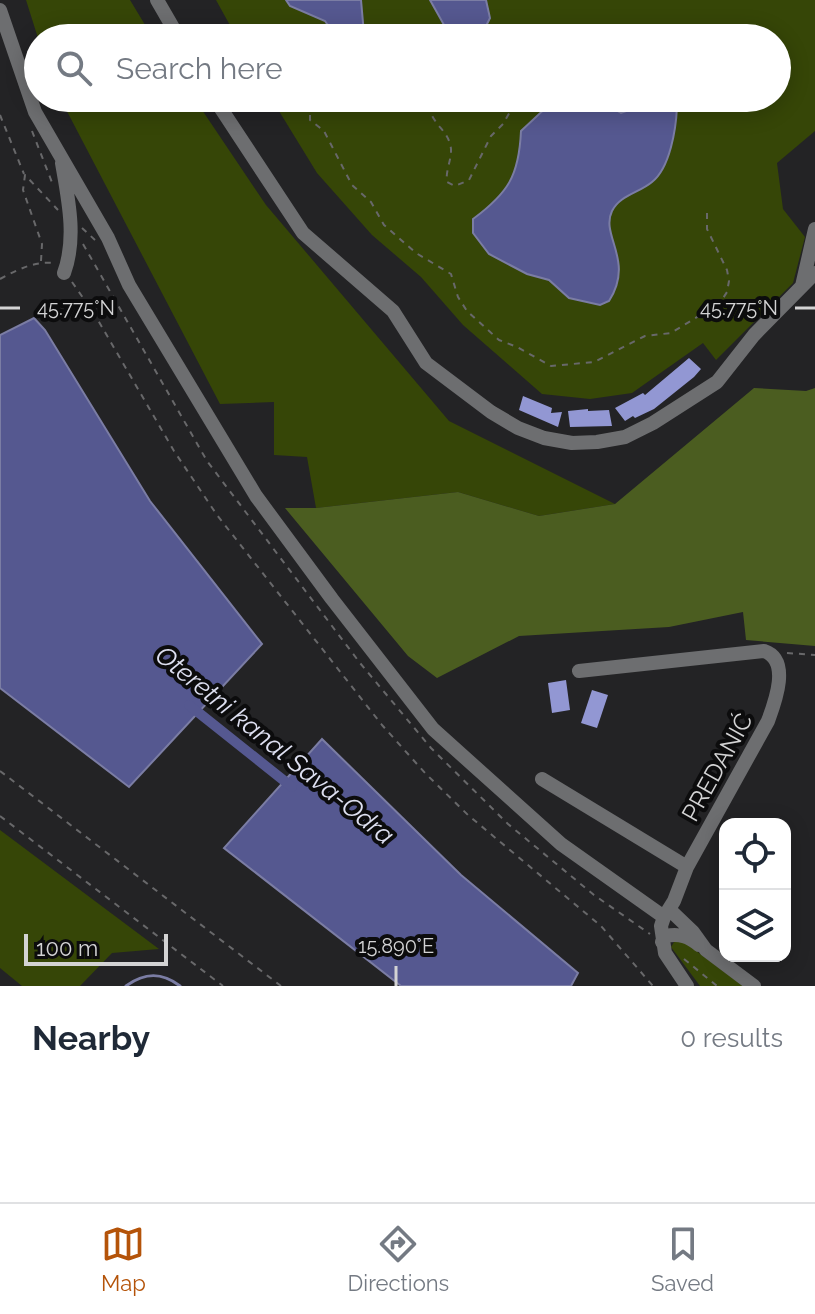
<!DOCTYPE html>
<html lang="en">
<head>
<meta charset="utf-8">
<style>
  body { margin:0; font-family:Raleway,sans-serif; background:#f2f2f3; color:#1f2937 }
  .controls { position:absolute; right:24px; bottom:24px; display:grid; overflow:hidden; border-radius:16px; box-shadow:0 4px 20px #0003 }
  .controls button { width:72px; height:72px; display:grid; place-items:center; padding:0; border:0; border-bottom:2px solid #e0e1e3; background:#fff; color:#1f2937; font:40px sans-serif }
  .scale { position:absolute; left:24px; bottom:20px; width:144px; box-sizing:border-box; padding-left:8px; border:4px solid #d3d3d4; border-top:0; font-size:22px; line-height:28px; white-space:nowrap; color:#d3d3d4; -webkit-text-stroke:6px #0c0c0d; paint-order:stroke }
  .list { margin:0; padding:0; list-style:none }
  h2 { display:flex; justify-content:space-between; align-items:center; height:104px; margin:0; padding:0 32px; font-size:34px }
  h2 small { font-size:26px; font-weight:400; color:#747a83 }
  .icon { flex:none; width:44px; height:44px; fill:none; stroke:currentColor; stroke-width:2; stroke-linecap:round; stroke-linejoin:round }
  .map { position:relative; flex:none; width:815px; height:986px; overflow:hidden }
  .search { position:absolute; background:#fff; box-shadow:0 4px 20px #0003; left:24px; right:24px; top:24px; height:88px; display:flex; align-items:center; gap:20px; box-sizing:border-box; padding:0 28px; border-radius:44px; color:#747a83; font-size:30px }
  .sheet { height:216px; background:#fff }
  nav { display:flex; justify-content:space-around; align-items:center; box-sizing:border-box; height:112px; border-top:2px solid #e0e1e3; background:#fff; font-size:22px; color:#747a83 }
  nav a { display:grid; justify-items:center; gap:4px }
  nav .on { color:#b45309 }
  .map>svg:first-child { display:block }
  .green { fill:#364607 }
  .forest { fill:#4b5d20 }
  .water { fill:#555890; stroke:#7b7da4; stroke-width:2 }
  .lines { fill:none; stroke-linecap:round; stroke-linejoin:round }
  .stream { stroke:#7b7da4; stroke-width:3 }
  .canal { stroke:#555890; stroke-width:10 }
  .building { fill:#9297d3 }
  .path { stroke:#68686a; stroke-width:2; stroke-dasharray:6 6; stroke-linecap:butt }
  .minor { stroke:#6d6e70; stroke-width:14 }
  .ticks { fill:none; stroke:#d3d3d4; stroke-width:3 }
  .labels { text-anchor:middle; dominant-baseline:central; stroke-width:8; stroke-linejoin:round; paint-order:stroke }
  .street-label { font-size:24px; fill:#d3d3d4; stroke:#0c0c0d }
  .water-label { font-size:26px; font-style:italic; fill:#dee0f1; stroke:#0c0c0d }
  .ticks-label { font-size:20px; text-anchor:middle; fill:#d3d3d4; stroke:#0c0c0d; stroke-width:8; stroke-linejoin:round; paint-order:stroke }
</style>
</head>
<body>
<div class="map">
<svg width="815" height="986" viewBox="0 0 815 986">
  <rect width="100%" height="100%" fill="#232325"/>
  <path class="green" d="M26,0H130L153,38H38Z
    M216,0H815V131L777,163L783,209L805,237L793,283L716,360L703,343L632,393L590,399L542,394L463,325L421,277L372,235L317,173L271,98H777V38H237Z
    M60,98H194L266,205L449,421L615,504L539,516L458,492L316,508L307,457L274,455V402L220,404Z
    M0,830L159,949L112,953L80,986H22L0,968Z
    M676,939L687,944L743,986H700L671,947Z"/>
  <path class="forest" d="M754,388L806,391L815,388V646L746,640L743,612L669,627L519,636L437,678L408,656L285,508H316L458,492L539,516L615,504Z"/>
  <path class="water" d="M286,0H361L364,34L361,38H337L325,21L290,6Z
    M430,0H486L490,18L480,38H446L448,32Z
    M563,98H595L621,113L663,98H669L677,107C676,129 670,168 652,182C639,193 620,195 612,211C600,236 635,260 609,301L600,305L569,298L549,280L527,274L489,254L473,233V219C508,193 519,176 521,131L552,102Z
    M34,318L45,330L150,501L262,644L129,787L0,688V335Z
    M322,739L461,875L578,973L571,986H401L224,848Z"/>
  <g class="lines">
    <path class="stream" d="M126,986C145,972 162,972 180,986"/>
    <path class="canal" d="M189,705L292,787"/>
  </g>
  <path class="building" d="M689,358L701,369L694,377L654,409L635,418L633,416L625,421L615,408L643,393L645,395Z
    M523,396L552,408L551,413L562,412L558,427L519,410Z
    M588,409V411L609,410L612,426L570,427L568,411Z
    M566,680L570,710L552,713L548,683Z
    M592,690L608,695L597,728L581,723Z"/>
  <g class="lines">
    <path class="path" d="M428,105C433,125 446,129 450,144C454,156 445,169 447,182L455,186L469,180L491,136L503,124L518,98
      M0,115L24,174
      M310,115V120L324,131L352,185L371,202L384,225L416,253L451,274L458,297L467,311L499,340L517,347L551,366L594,362L645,336L671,333L720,303L727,292L729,281L727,270L707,229V212
      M32,131L53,185
      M82,228L95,240
      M83,244L207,461L360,663L431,748L508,824L594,895L650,934
      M41,261L42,244L23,190L25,175L58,210
      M0,279C17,270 34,261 54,263
      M72,282L95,315L174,451L217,515L382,725L425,773L468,815L601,926L653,986
      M787,653L815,655
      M0,771L281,986
      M0,816L223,986
      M684,959L717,986"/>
    <path class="minor" d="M157,0L179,38
      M0,10L35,112L108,238L129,285L256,496L332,599L433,729L561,844L664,917
      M214,98L303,233L393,311L426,363L491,412L518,428L544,438L572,443L597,442L625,437L653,423L717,382L754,335L815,273
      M62,163C68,198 77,238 64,273
      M802,286L815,229
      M579,671L764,651C791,660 775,702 768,721L687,867L674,901L664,917L661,926L665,953L687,986
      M542,779L687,867
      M670,910L693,932L706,950L754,986
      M662,942L666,936C680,933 689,937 699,945"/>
  </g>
  <path class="ticks" d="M0,308H20M795,308H815M396,966V986"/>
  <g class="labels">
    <g class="street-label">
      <text transform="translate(717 767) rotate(-61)">PREDANIĆ</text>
    </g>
    <g class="water-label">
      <text transform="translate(275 745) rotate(39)">Oteretni kanal Sava-Odra</text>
    </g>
  </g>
  <g class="ticks-label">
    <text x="76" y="315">45.775°N</text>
    <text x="739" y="315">45.775°N</text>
    <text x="396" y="953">15.890°E</text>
  </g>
</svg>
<div class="controls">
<button><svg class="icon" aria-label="locate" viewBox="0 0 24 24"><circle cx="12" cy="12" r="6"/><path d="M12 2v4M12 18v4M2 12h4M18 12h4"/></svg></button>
<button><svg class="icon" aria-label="layers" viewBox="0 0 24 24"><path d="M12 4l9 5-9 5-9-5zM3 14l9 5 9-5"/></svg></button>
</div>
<div class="scale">100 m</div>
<div class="search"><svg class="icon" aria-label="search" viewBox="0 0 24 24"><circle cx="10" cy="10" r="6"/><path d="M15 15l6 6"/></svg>Search here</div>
</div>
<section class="sheet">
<h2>Nearby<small>0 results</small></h2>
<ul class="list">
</ul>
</section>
<nav>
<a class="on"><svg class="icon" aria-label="map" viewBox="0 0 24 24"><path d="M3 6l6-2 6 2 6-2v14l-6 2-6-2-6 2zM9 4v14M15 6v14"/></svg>Map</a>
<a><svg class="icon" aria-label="directions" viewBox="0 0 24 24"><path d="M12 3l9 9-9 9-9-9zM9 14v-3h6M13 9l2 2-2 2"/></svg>Directions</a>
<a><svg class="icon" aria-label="saved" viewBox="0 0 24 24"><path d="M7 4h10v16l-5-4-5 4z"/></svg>Saved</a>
</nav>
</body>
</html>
